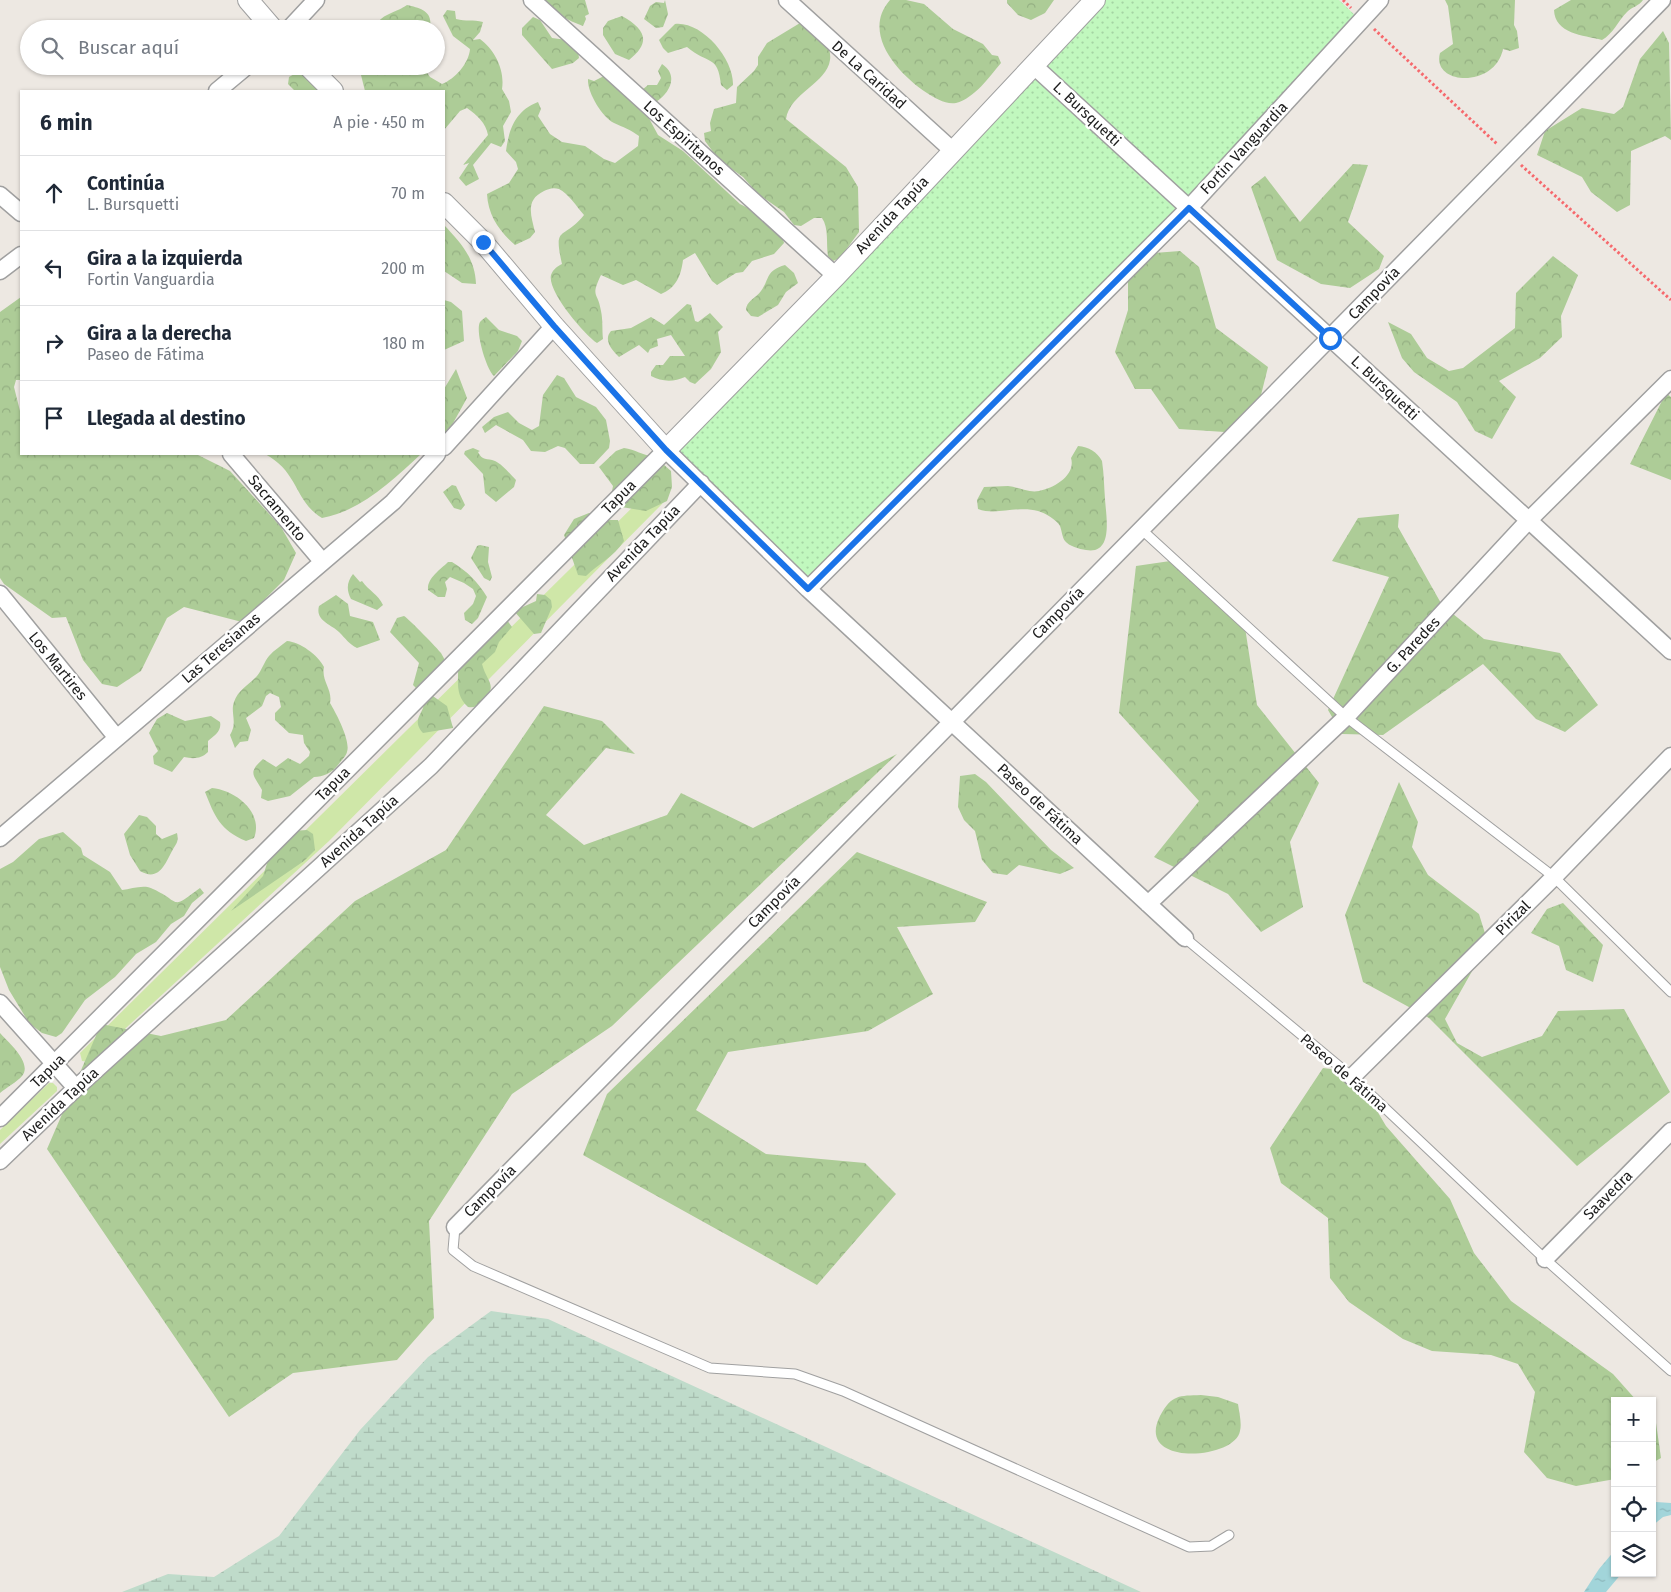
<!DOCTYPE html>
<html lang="es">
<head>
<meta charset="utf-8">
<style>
  body { margin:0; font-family:"Fira Sans",sans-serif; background:#f2f2f3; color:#1f2937 }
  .controls { position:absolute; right:15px; bottom:15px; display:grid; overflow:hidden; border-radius:0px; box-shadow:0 1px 4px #0004 }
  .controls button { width:45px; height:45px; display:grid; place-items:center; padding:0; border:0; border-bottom:1px solid #e0e1e3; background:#fff; color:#1f2937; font:25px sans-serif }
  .stop { position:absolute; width:15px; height:15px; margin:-11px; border:4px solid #1a73e8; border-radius:50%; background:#fff }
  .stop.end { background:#1a73e8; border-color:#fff; box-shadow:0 1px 5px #0008 }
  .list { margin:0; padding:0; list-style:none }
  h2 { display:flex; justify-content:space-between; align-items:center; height:65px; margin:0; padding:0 20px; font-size:21px }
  h2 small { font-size:16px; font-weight:400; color:#747a83 }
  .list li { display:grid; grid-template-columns:32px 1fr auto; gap:15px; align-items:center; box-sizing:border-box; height:75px; padding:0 20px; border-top:1px solid #e0e1e3 }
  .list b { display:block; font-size:19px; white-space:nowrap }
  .list p { margin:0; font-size:16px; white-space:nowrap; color:#747a83 }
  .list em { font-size:16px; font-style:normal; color:#747a83 }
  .icon { flex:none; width:28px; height:28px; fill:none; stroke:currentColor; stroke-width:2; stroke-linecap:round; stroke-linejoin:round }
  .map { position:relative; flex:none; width:1671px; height:1592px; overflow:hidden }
  .search { position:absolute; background:#fff; box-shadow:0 1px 4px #0004; left:20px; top:20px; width:425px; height:55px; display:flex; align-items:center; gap:12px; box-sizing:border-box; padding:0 18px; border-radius:28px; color:#747a83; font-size:19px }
  .panel { position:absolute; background:#fff; box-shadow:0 1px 4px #0004; left:20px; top:90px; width:425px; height:365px; border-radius:0px }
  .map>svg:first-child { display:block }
  .grass { fill:#cfe7a8 }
  .forest { fill:url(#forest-crowns) }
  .wetland { fill:url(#wetland-marsh) }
  .park { fill:url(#park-dots) }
  .water { fill:url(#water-ripples) }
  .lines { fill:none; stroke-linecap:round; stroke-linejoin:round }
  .service-casing { stroke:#a0a0a0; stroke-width:11 }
  .minor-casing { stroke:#a0a0a0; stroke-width:19 }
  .tertiary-casing { stroke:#a0a0a0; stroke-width:22 }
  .path { stroke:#f6696d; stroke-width:3; stroke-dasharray:2.5 2.5; stroke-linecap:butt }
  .service { stroke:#fff; stroke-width:9 }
  .minor { stroke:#fff; stroke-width:16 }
  .tertiary { stroke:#fff; stroke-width:20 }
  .route { stroke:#1a73e8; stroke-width:6 }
  .labels { text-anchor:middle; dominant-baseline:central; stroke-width:5; stroke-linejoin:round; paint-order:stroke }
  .street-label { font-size:15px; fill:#1c1c1c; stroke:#fff }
</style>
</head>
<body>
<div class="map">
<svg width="1671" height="1592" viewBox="0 0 1671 1592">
  <defs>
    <pattern id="forest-crowns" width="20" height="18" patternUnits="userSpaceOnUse" patternTransform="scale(1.25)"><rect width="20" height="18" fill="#adcc97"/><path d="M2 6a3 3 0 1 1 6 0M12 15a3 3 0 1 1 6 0" fill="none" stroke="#94af82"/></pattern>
    <pattern id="wetland-marsh" width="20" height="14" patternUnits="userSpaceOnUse" patternTransform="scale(1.25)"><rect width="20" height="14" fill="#bfdbca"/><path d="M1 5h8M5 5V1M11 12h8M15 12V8" fill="none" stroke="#a4bbad"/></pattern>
    <pattern id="park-dots" width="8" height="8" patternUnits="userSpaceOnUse" patternTransform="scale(1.25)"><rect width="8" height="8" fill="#c1f8be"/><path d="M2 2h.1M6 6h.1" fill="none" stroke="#a5d4a3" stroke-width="1.8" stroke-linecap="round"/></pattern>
    <pattern id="water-ripples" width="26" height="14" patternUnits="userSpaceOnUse" patternTransform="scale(1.25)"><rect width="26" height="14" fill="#a2d5da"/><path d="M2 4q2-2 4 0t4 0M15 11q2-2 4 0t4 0" fill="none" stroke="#8bb6ba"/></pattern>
  </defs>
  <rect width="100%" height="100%" fill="#ede8e2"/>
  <path class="grass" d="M649,491L665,498L662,504L329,841L89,1062L82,1061L80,1053Z
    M49,1083H53L57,1087V1091L0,1144V1130Z"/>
  <path class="forest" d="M545,0H585L589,14L585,16L586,19L583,26C568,20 553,14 545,0Z
    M665,0L668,14L663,27L656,28L644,19L650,6L656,2L664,3Z
    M890,0H906L924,4L953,29L983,44L992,55L998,56L1001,63C989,77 975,98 956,103C946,105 935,98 927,93C898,74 861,33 890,0Z
    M1007,0H1054L1045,13L1031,20L1018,15L1007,3Z
    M1445,0H1515L1514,25L1517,31L1519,48L1510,51L1503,49C1495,89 1431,85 1440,53L1453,44L1448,6Z
    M1571,0H1643C1639,6 1632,7 1627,12C1618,21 1613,34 1602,40C1583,35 1555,34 1554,10Z
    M407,5C420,8 433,11 430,27L373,29C383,12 392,15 407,5Z
    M447,10L455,11L456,19C466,22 473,19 483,22L480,32L473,40L480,39C495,50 505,70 502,89L509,101L511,112L503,126L505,141L501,147L491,143L473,165L479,179L466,186L459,178L469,163L463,165L488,135C486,123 477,115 467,108L460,111L444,130V91H365L361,75L355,66H427L426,71L430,77L442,84C455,79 469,63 470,49L453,36L443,16Z
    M622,16C645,29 652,42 629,60L615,54L603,35V28L608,21Z
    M533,17L540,20L552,38L567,40L578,51L579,58L573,63L552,69L522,35V28Z
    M800,23L828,44C829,49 831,55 830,60C827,83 790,93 786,119L846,167L858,187L859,232L840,258L833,261L828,256C826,244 829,228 822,218H814L801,226L794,225L784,212L758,194L743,177L719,160L705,141L704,133L711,131L710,123L714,109L736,103L737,87L754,71L758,65V57L767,43Z
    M675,24C702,21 734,59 733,85L727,90L721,85C718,54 708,65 687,47L668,53L663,48L659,40Z
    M1663,31L1669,43L1671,140L1665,136L1631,151L1630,205L1617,212L1591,192L1582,177L1537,155L1545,131L1582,108L1614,114L1623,107L1640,59Z
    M662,64C679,75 670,93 656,102L642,90L648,85H657L661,78L658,71Z
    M296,73L304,74L322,91H295L288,84L289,77Z
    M604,76L616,78L644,109L658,135L683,151L740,204L768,218L782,235L784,243L774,254L752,261L743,272L736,273L717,285L712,281L695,253L683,260C681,276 676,288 661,294L636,280L623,285L601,275C590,298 598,291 601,311C603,320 602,330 603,339L597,343C584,334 547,291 551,275C553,269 558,266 562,264C553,224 563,241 584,215C577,207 568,193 559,189C553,187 548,189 544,191C525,200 531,215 535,232L530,238L515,245C499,231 488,215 487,194L509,183L518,169L516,162L506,151C509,129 515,111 538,102L541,109L538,116L550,134L562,142L585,146L604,159L615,163L638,146L639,136C631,130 623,127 614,123C602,117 587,92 588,79L594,81Z
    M1353,164L1368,165L1348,222L1384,256L1379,269L1350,288L1321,284L1277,260L1251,187L1265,176L1300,222Z
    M444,225C461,243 475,258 476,284L462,283L444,271Z
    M1180,251L1199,267L1216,328L1268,367L1257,411L1240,433L1179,429L1151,389H1135L1115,352L1128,310V255Z
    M1553,256L1578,275L1561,316L1562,337L1540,358L1499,381L1516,397L1492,439L1475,431L1457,402L1414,372L1402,358L1388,322L1411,334L1427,358L1449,371L1463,368L1515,328L1516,293Z
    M785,265L794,273L798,283L786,292L778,305L758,317L751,316L746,310C746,301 756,298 761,291C770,279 765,271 785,265Z
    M21,297V380H16L14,387L21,415V454H196L230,471L281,527L296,553L284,580L242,622L184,607L167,618L141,671L117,687L102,684L83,660L66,617L52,618L4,584L0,578V312Z
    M444,300L451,302L462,311L464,341L444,350Z
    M687,304L691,305L695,321L698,322L710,313L723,327L718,332L721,352L711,369L695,384L690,382L685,377C674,382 662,382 651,376V372L656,365H663L670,356H685L671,335L657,339L658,346L650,349L648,353L639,345L619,357C612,350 603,340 611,331L631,328L651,317L664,325Z
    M486,317L499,330L517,336L522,341L518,351L494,376C486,369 475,331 480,322C482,320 484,318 486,317Z
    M456,369L467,398L452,425L444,433V389Z
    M557,375L564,378L576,397L596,407L606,420L610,441L609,448L594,464H580L565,448L558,446L545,452L531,451L523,440L496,425L485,433L482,427L494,417L508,412L519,423L532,430L539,426L543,395Z
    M1666,393L1671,397V480L1630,464Z
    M1078,446C1089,447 1097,452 1102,461C1104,474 1104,486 1105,499C1106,516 1114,555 1086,550C1079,549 1069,546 1065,541C1062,537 1062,531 1060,526C1057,520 1045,513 1038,511C1018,505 997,516 978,509L977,500L984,487C992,487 1000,486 1008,486C1018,487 1028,493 1039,491C1055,488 1076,475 1071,458Z
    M473,448L480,451L478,452C482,461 487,458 495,461C502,464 510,474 516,480L514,487L496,502L485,493L483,474L464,454L465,451Z
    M624,448C635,449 643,456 654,456L671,471L672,487L667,501L646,511L615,506L610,501L613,486L599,467L616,451Z
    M265,454H421C393,480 361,511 322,518C294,501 299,472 265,454Z
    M452,485L456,486L465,505L461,510L454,508L443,492Z
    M589,513L602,520H618L624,541C613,558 599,563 586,576L578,575L564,535L574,519Z
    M1399,514L1398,527L1442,605L1484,639L1560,653L1598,705L1565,732L1536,719L1483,664L1383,735L1342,734L1328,710L1389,577L1332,561L1358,518Z
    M480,545L489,547L488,562L492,577L490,581L484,578L471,558L477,546Z
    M1177,560L1244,621L1257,705L1319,783L1290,842L1303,907L1261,932L1228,894L1154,857L1199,801L1119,713L1136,566Z
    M448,562H452C467,571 478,582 487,597L478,618L472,624L465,620L464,613L473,604L476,596L473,589L464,583L450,577L445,582L447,589L445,597H438L428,590C427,578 440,570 448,562Z
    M353,574L360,582L362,581C369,591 378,594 383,605L377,610L351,599C346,589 347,582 353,574Z
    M537,594L545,595L551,600L552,607L541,633L534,634L514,611L536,601Z
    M336,595L348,604L350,616L373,622L380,640L357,648C349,644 346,639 339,632C331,624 315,621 319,606Z
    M404,616C409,619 438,649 441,653C445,659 447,666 449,672L430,694L447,706L453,728L423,733C409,717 428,713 423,698C422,694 417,689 413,685L419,663L390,632L397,618Z
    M507,620L512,627L499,642L495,652L482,664C487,683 499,685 482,702C478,706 474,708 468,707C454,694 459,681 458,663Z
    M287,641C300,642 318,655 324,667C321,681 333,690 330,703C336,713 351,741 347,752C346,756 341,761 338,765C332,773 323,777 314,777L290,796L268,801L261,798L262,790C254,775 247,773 263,759L276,767L288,758L300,764L309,756L310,752L304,743L303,735L289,733L275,720V713L281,707L279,697L270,693L266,696L262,706L246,718L251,730L248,741L240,742L235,748L230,735C238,723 230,712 234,702C238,690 249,685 257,676C262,670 264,662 269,656C274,650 281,646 287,641Z
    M544,706L602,721L635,754L606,748L546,815L584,845L667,815L681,793L753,828L897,754L612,1026L512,1094L429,1221L434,1318L397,1360L293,1373L229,1417L47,1149L101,1024L161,1036L226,1020L355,901L446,850Z
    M167,713L185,721L211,716L220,722C222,731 214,736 208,741V752C201,759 193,759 184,757L172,772L154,764L153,756L158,751L149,733L157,719Z
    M975,774L986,782L1051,850L1074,868L1060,874L1019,865L1007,875L993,873L982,860L975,831L964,820L958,807L960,776Z
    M1399,782L1418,822L1412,847L1428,875L1479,914L1488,943L1445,1019L1457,1043L1482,1057L1542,1036L1558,1011L1624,1009L1670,1092L1577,1166L1429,1018L1363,982L1345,915Z
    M212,788C235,790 264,812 254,838L246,841C220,830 215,817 205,792Z
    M139,815L147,817L156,826V834L162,839L177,833C179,842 176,844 172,851C165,864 159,882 140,871L130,855L124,834Z
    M307,830L313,834L315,850L304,861L231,911L263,876L277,832Z
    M63,832L81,848L83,855L110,872L122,890C132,889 144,884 153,889C182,902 169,911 200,888L204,893L192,903L184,916L171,924L156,942L136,954L115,977L85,1000L62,1033L56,1037L42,1033L29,1023L9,990L0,967V869L13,862L39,839Z
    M857,852L987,902L975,922L897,927L933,994L868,1031L728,1052L696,1110L766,1154L865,1163L896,1194L817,1285L583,1155L607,1094Z
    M1563,903L1603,945L1593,982L1566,970L1559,946L1531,933L1547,909Z
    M0,1033C8,1042 33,1063 22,1076C17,1082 7,1087 0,1093Z
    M1323,1068L1354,1072L1386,1126L1450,1199L1474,1253L1511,1301L1613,1374L1637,1401H1615V1479L1576,1486L1547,1478L1524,1452L1535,1392L1518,1364L1491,1355L1432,1351L1403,1339L1349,1302L1330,1278L1328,1218L1281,1183L1270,1148Z
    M1201,1395L1218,1397L1238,1404C1239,1412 1242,1423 1240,1431C1235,1460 1134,1467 1160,1416C1172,1394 1179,1396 1201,1395Z
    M1652,1418L1656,1423L1661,1458L1652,1463Z"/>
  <path class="wetland" d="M491,1311L548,1319L1141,1592H122L168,1574L214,1577L279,1536L360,1430L428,1357Z"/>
  <path class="park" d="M1105,0H1339L1361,21L808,589L666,450Z"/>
  <path class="water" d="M1656,1502L1671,1503V1515L1663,1517L1652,1526V1504Z
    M1615,1550V1573H1622L1606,1592H1584L1599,1569Z"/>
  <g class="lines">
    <g class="service-casing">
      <path id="service" d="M1141,529L1346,717L1554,877L1671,992
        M1185,938L1352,1077L1545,1259L1671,1371
        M455,1227L453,1250L473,1266L710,1368L795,1374L843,1391L1189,1547L1211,1546L1229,1535"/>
    </g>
    <g class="minor-casing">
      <path id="minor" d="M532,0L836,276
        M787,0L952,150
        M289,29L316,0
        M1033,65L1671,651
        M217,91L247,66
        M0,195L21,213
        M0,271L21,255
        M444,447L554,326
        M231,454L322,561
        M808,589L1189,208L1380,0
        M0,594L117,738
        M0,838L393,502L437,454
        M1148,904L1346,717L1529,520L1671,379
        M0,1003L76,1088
        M1352,1077L1554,877L1671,756
        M0,1118L666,450L808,589L1185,938
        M0,1161L76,1088L431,766L701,483
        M455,1227L1662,0
        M1545,1259L1671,1131"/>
    </g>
    <g class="tertiary-casing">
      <path id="tertiary" d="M248,0L273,29
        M308,66L333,91
        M444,203L483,242L554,326L666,450L836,276L1095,0"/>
    </g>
    <path class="path" d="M1343,0L1351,8
      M1374,29L1497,144
      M1521,165L1671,300"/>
    <use href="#service" class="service"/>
    <use href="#minor" class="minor"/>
    <use href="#tertiary" class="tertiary"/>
  </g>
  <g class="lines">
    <path class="route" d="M483,242L554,326L666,450L808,589L1189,208L1330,338"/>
  </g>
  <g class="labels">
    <g class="street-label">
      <text transform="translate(869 75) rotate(42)">De La Caridad</text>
      <text transform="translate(1087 114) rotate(43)">L. Bursquetti</text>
      <text transform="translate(684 138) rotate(42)">Los Espiritanos</text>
      <text transform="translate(1244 148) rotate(-47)">Fortin Vanguardia</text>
      <text transform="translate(892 215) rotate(-47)">Avenida Tapúa</text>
      <text transform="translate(1374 293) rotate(-46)">Campovía</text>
      <text transform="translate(1385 388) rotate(43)">L. Bursquetti</text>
      <text transform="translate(619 497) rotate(-45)">Tapua</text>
      <text transform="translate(277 508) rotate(50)">Sacramento</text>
      <text transform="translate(643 543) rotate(-46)">Avenida Tapúa</text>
      <text transform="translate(1058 613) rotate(-45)">Campovía</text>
      <text transform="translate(1413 645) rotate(-47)">G. Paredes</text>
      <text transform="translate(221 648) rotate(-41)">Las Teresianas</text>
      <text transform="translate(58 666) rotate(51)">Los Martires</text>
      <text transform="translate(333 784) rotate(-45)">Tapua</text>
      <text transform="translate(1040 804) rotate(43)">Paseo de Fátima</text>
      <text transform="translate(359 831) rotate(-42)">Avenida Tapúa</text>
      <text transform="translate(774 902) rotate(-45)">Campovía</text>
      <text transform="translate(1513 918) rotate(-45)">Pirizal</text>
      <text transform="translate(48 1071) rotate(-44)">Tapua</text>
      <text transform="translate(1344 1073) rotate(41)">Paseo de Fátima</text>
      <text transform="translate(60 1104) rotate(-43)">Avenida Tapúa</text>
      <text transform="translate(490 1191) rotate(-45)">Campovía</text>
      <text transform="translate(1608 1195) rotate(-45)">Saavedra</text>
    </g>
  </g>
</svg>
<div class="controls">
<button>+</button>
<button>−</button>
<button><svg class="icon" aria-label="locate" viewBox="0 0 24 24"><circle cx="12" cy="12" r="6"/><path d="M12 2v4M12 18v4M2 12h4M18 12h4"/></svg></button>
<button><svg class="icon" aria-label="layers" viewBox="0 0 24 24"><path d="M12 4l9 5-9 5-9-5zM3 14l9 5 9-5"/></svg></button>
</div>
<div class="stop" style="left:1330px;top:338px"></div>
<div class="stop end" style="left:483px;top:242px"></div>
<div class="search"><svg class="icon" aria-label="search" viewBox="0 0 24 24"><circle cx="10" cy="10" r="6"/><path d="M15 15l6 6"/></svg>Buscar aquí</div>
<section class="panel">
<h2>6 min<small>A pie · 450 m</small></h2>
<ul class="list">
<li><svg class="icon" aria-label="ahead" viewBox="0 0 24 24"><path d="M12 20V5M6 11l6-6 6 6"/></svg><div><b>Continúa</b><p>L. Bursquetti</p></div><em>70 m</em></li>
<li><svg class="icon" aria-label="left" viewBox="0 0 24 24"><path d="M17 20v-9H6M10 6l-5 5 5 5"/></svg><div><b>Gira a la izquierda</b><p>Fortin Vanguardia</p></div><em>200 m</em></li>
<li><svg class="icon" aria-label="right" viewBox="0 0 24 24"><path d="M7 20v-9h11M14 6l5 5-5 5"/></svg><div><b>Gira a la derecha</b><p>Paseo de Fátima</p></div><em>180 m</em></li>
<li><svg class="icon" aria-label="arrive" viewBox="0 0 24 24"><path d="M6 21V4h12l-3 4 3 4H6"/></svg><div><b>Llegada al destino</b></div></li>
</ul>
</section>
</div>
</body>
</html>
